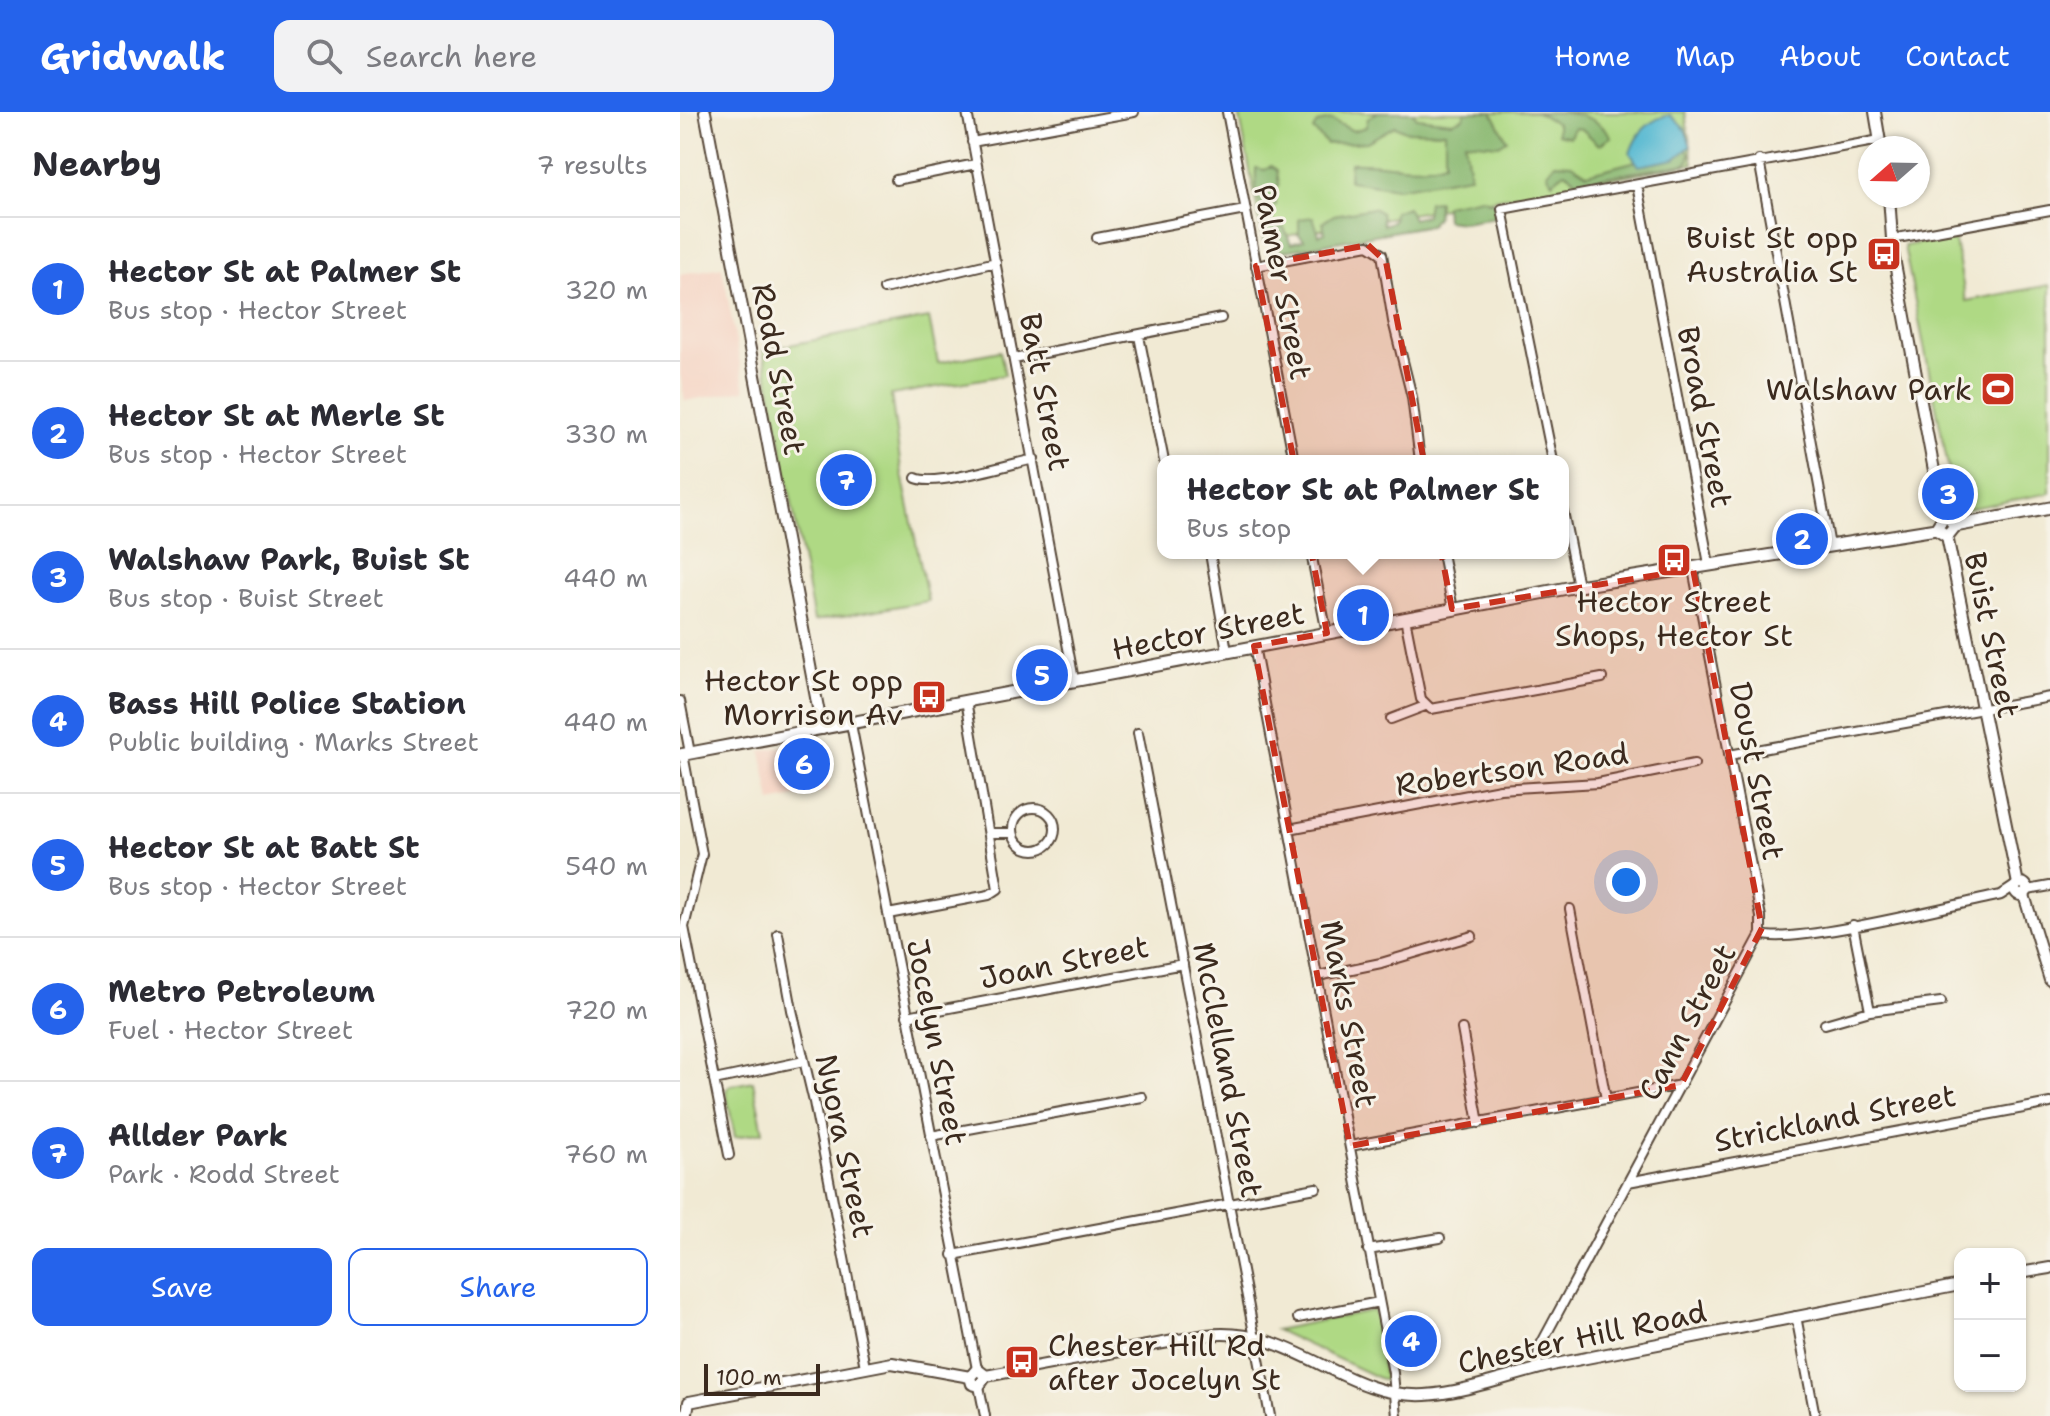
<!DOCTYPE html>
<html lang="en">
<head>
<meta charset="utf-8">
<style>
  body { margin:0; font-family:"Shantell Sans",sans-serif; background:#f2f2f3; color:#2b2b33 }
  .controls { position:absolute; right:24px; bottom:24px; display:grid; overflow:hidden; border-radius:16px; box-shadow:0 2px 6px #0004 }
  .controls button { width:72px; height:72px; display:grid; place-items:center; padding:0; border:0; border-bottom:2px solid #e1e1e2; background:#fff; color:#2b2b33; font:40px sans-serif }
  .compass { position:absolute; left:1178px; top:24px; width:72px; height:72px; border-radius:50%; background:#fff; box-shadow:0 2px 6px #0004; rotate:250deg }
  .scale { position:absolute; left:24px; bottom:20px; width:116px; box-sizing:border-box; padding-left:8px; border:4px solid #3b2a1e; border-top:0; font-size:22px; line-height:28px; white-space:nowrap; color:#3b2a1e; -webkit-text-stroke:6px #f7f3e8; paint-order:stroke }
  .you { position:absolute; left:946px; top:770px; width:28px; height:28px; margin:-20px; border:6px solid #fff; border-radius:50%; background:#1a73e8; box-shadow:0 0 0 12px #1a73e833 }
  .badge { display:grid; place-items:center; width:52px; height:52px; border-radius:50%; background:#2563eb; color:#fff; font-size:26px; font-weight:700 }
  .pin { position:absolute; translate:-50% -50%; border:4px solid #fff; box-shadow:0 2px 8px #0006 }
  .popup { position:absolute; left:477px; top:343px; width:412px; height:104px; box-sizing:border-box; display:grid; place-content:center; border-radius:16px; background:#fff; filter:drop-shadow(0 2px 6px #0005); font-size:26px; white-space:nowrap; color:#7c7c81 }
  .popup b { font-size:30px; color:#2b2b33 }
  .popup::after { content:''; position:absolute; left:50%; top:100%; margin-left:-16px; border:16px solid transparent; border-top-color:#fff }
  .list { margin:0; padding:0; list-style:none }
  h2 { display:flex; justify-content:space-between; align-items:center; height:104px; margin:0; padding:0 32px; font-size:34px }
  h2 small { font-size:26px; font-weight:400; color:#7c7c81 }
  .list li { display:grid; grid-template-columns:52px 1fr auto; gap:24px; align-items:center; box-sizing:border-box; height:144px; padding:0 32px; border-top:2px solid #e1e1e2 }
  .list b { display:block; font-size:30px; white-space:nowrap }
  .list p { margin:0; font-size:26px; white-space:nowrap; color:#7c7c81 }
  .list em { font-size:26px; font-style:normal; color:#7c7c81 }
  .actions { display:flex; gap:16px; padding:24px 32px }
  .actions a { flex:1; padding:18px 0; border:2px solid #2563eb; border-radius:16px; text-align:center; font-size:28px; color:#2563eb }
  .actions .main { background:#2563eb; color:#fff }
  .icon { flex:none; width:44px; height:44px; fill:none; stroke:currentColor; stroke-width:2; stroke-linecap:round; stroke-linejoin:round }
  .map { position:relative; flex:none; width:1370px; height:1304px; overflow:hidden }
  header { display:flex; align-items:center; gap:48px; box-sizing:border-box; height:112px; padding:0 40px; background:#2563eb; color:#fff }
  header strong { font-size:38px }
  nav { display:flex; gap:44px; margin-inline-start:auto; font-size:28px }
  .search { width:560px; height:72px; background:#f2f2f3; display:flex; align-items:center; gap:20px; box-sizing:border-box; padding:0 28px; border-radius:16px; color:#7c7c81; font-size:30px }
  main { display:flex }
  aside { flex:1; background:#fff }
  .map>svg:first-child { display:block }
  .built { fill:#f5d3c2 }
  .green { fill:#afd984; stroke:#758251; stroke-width:2 }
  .forest { fill:#8bb972; stroke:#637248; stroke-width:2 }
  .water { fill:#53b8d1; stroke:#477178; stroke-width:2 }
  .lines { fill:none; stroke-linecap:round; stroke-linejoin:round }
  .minor-casing { stroke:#564739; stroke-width:12 }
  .tertiary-casing { stroke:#564739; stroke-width:14 }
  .secondary-casing { stroke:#564739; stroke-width:15 }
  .minor { stroke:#fff; stroke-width:8 }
  .tertiary { stroke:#fff; stroke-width:10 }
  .secondary { stroke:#fff; stroke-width:11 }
  .marked { fill:#c8321e; fill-opacity:0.2; stroke:#c8321e; stroke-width:6; stroke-dasharray:16 10; stroke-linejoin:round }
  .labels { text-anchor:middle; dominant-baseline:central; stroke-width:6; stroke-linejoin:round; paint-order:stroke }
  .poi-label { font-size:30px; fill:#3b2a1e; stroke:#f7f3e8; text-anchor:end }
  .street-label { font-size:30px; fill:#3b2a1e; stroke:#f7f3e8 }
</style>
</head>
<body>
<header>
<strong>Gridwalk</strong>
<div class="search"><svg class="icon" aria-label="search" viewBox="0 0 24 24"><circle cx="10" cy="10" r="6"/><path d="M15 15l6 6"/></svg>Search here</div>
<nav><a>Home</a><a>Map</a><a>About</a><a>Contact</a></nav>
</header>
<main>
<aside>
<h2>Nearby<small>7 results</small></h2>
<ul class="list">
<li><span class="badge">1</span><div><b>Hector St at Palmer St</b><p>Bus stop · Hector Street</p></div><em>320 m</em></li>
<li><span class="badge">2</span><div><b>Hector St at Merle St</b><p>Bus stop · Hector Street</p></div><em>330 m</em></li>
<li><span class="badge">3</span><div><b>Walshaw Park, Buist St</b><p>Bus stop · Buist Street</p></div><em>440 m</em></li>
<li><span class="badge">4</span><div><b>Bass Hill Police Station</b><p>Public building · Marks Street</p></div><em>440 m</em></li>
<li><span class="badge">5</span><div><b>Hector St at Batt St</b><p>Bus stop · Hector Street</p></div><em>540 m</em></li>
<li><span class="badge">6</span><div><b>Metro Petroleum</b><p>Fuel · Hector Street</p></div><em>720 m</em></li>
<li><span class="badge">7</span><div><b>Allder Park</b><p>Park · Rodd Street</p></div><em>760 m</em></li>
</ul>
<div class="actions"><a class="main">Save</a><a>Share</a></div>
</aside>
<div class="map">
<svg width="1370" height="1304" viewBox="0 0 1370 1304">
  <rect width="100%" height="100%" fill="#f7f3e8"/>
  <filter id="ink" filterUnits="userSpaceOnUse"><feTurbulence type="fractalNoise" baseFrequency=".0125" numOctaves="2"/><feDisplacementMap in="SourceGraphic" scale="16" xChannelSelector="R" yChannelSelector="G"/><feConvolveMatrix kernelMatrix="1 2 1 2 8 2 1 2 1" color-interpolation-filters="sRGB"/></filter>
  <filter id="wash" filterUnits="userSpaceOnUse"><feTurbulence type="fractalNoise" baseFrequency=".006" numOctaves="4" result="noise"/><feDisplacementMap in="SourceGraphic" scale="32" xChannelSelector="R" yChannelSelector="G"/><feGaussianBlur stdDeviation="1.8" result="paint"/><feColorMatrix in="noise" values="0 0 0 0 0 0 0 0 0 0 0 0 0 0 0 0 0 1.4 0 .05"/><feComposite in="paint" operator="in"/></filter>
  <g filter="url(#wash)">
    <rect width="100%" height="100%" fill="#f1ead4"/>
    <path class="built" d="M42,155L65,278L5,289L0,262V162Z
      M139,627L149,678L91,690L81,639Z"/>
    <path class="green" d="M559,0H1005L1013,52L583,128Z
      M1274,124L1286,189L1370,173V381L1277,399L1224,134Z
      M249,206L258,251L320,239L325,263L211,283L221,357L248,489L134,509L83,238Z
      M73,969L83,1020L55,1025L46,979L49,974Z
      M694,1198L705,1269L596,1218Z"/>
    <path class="forest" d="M698,0H732L737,6L772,10L783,6L785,0H812L827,28L819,33L785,30L790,64L717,76L669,69L670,51C702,49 734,61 765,50V20L725,19L715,14L687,30L647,32L633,18L637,11L652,8L673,19L686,15L688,6Z
      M857,0C885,0 916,0 931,25L919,33L902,17L894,16L890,25L877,22V12Z
      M1006,36L1010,42L1007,52L898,69L885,60L872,70L867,61L875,51L891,52L907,62Z
      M591,54L597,58L599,73L594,77L596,93L591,95L593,109C576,96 575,76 576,56L585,58Z
      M801,86L817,92L815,105L783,110L766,108L765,93Z
      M758,89L757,104L750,113L600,140L596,130H583V114L604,116L611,132L624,128L619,123V107L633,105L639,123L645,121L643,110L654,103L693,96L701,101L703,113L713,109L714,100L727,95L733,107L746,103L748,90Z"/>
    <path class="water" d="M990,3L1005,17L1011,34L995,47L959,54L950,41C956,22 970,6 990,3Z"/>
  </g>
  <g filter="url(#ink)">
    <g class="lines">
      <g class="minor-casing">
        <path id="minor" d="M287,0L394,568
          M547,0L614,349
          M292,30L454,0
          M1079,48L1150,434
          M216,68L296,52
          M957,73L1029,452
          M417,126L565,98
          M1212,127L1370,98
          M576,154L688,133L702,142L713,209L732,285L740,349
          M204,177L316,150
          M459,224L484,349
          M334,247L541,206
          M873,349L822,97L1200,28
          M236,366C255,375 330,352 354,347
          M883,399L898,474
          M631,441L647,521
          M762,441L773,497
          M531,447L547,539
          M725,506L741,587L751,597L922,566
          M574,534L713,1261L717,1304
          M0,589L10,641
          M711,607L745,594
          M171,612L297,1257
          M458,621L590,1304
          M3,642L22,742L4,815L49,1043
          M1049,643L1370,585
          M333 717a21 21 0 1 1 42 0a21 21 0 1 1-42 0Z
          M609,717L820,677L918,671L1014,652
          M310,721H333
          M1348,778L1370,774
          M890,797L926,987
          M208,802L309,783L318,777L286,588
          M1173,813L1190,899
          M98,822L112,898L134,990L185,1255
          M1081,822C1107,835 1282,791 1321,783L1336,773
          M638,864L701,851L792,824
          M227,904L503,852
          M1145,912L1190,899L1261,890
          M782,917L799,1011
          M34,968L124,949
          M251,1024L462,985
          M670,1034L1001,973
          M948,1070L1370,991
          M688,1138L760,1126
          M273,1143L636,1076
          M1116,1204L1135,1304
          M618,1206L699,1190
          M857,1256L859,1236L1081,822V805L1013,457
          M299,1274L305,1304"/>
      </g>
      <g class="tertiary-casing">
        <path id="tertiary" d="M25,0L142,617
          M1195,0L1201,36
          M1209,84L1213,141L1263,406
          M1267,424L1338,772
          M1335 777a6 6 0 1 1 12 0a6 6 0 1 1-12 0Z
          M1344,783L1370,868
          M1340,1161L1370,1156
          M306,1264L526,1223C611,1212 664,1287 745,1283C792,1280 840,1259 886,1250C1018,1224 1149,1198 1280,1173
          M290,1265L292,1272L299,1274L306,1264
          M290,1265L297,1257L306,1264
          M9,1290L212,1251L290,1265
          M0,1304L7,1300L9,1290"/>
      </g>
      <g class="secondary-casing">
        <path id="secondary" d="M1275,414L1370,396
          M1256,417L1263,406H1269L1275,414
          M1256,417L1267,424L1275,414
          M0,643L898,474L1256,417"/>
      </g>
      <use href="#minor" class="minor"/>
      <use href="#tertiary" class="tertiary"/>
      <use href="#secondary" class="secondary"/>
    </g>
  </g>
  <path class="marked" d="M688,133L706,150L772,497L1013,457L1082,816L1001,973L670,1034L574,534L647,521L576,154Z"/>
  <defs>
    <g id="bus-square" transform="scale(1.8)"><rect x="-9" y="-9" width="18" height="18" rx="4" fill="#c8321e" stroke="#f7f3e8"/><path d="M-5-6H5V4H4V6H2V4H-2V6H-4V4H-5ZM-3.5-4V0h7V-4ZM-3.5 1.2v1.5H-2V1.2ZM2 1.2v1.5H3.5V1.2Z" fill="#fff"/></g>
    <g id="stadium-square" transform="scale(1.8)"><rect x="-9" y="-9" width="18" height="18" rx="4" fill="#c8321e" stroke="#f7f3e8"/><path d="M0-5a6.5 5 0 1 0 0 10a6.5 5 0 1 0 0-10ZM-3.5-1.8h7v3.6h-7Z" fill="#fff"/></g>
  </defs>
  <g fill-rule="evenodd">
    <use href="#bus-square" x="1204" y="142"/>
    <use href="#stadium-square" x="1318" y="277"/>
    <use href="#bus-square" x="994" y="448"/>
    <use href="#bus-square" x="249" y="585"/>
    <use href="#bus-square" x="342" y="1250"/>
  </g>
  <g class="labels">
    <g class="poi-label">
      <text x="1178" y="125">Buist St opp<tspan x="1178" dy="34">Australia St</tspan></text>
      <text x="1292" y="277">Walshaw Park</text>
      <text x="994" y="489" text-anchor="middle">Hector Street<tspan x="994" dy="34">Shops, Hector St</tspan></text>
      <text x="223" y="568">Hector St opp<tspan x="223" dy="34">Morrison Av</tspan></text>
      <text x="368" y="1233" text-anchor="start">Chester Hill Rd<tspan x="368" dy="34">after Jocelyn St</tspan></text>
    </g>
    <g class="street-label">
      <text transform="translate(603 170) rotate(79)">Palmer Street</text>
      <text transform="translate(99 257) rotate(79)">Rodd Street</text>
      <text transform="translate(365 280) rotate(79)">Batt Street</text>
      <text transform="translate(1025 305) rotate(79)">Broad Street</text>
      <text transform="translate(528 519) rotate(-11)">Hector Street</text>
      <text transform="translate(1312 523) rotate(78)">Buist Street</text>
      <text transform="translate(832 657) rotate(-8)">Robertson Road</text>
      <text transform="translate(1077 659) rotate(79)">Doust Street</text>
      <text transform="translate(384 850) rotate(-11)">Joan Street</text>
      <text transform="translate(669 902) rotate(79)">Marks Street</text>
      <text transform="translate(1007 910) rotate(-62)">Cann Street</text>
      <text transform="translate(257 930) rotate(79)">Jocelyn Street</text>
      <text transform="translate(548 958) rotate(79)">McClelland Street</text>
      <text transform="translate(1155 1006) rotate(-11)">Strickland Street</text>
      <text transform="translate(165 1034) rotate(78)">Nyora Street</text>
      <text transform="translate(902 1225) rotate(-12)">Chester Hill Road</text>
    </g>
  </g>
</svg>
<div class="controls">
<button>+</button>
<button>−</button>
</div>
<svg class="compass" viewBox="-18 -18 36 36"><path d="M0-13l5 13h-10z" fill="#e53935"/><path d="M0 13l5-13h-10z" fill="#7c7c81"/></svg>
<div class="scale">100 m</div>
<div class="you"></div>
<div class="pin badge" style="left:683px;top:503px">1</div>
<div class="popup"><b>Hector St at Palmer St</b>Bus stop</div>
<div class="pin badge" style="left:1122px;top:427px">2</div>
<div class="pin badge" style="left:1268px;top:382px">3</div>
<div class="pin badge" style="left:731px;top:1229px">4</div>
<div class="pin badge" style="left:362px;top:563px">5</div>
<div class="pin badge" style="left:124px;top:652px">6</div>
<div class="pin badge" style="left:166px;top:368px">7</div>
</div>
</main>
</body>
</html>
